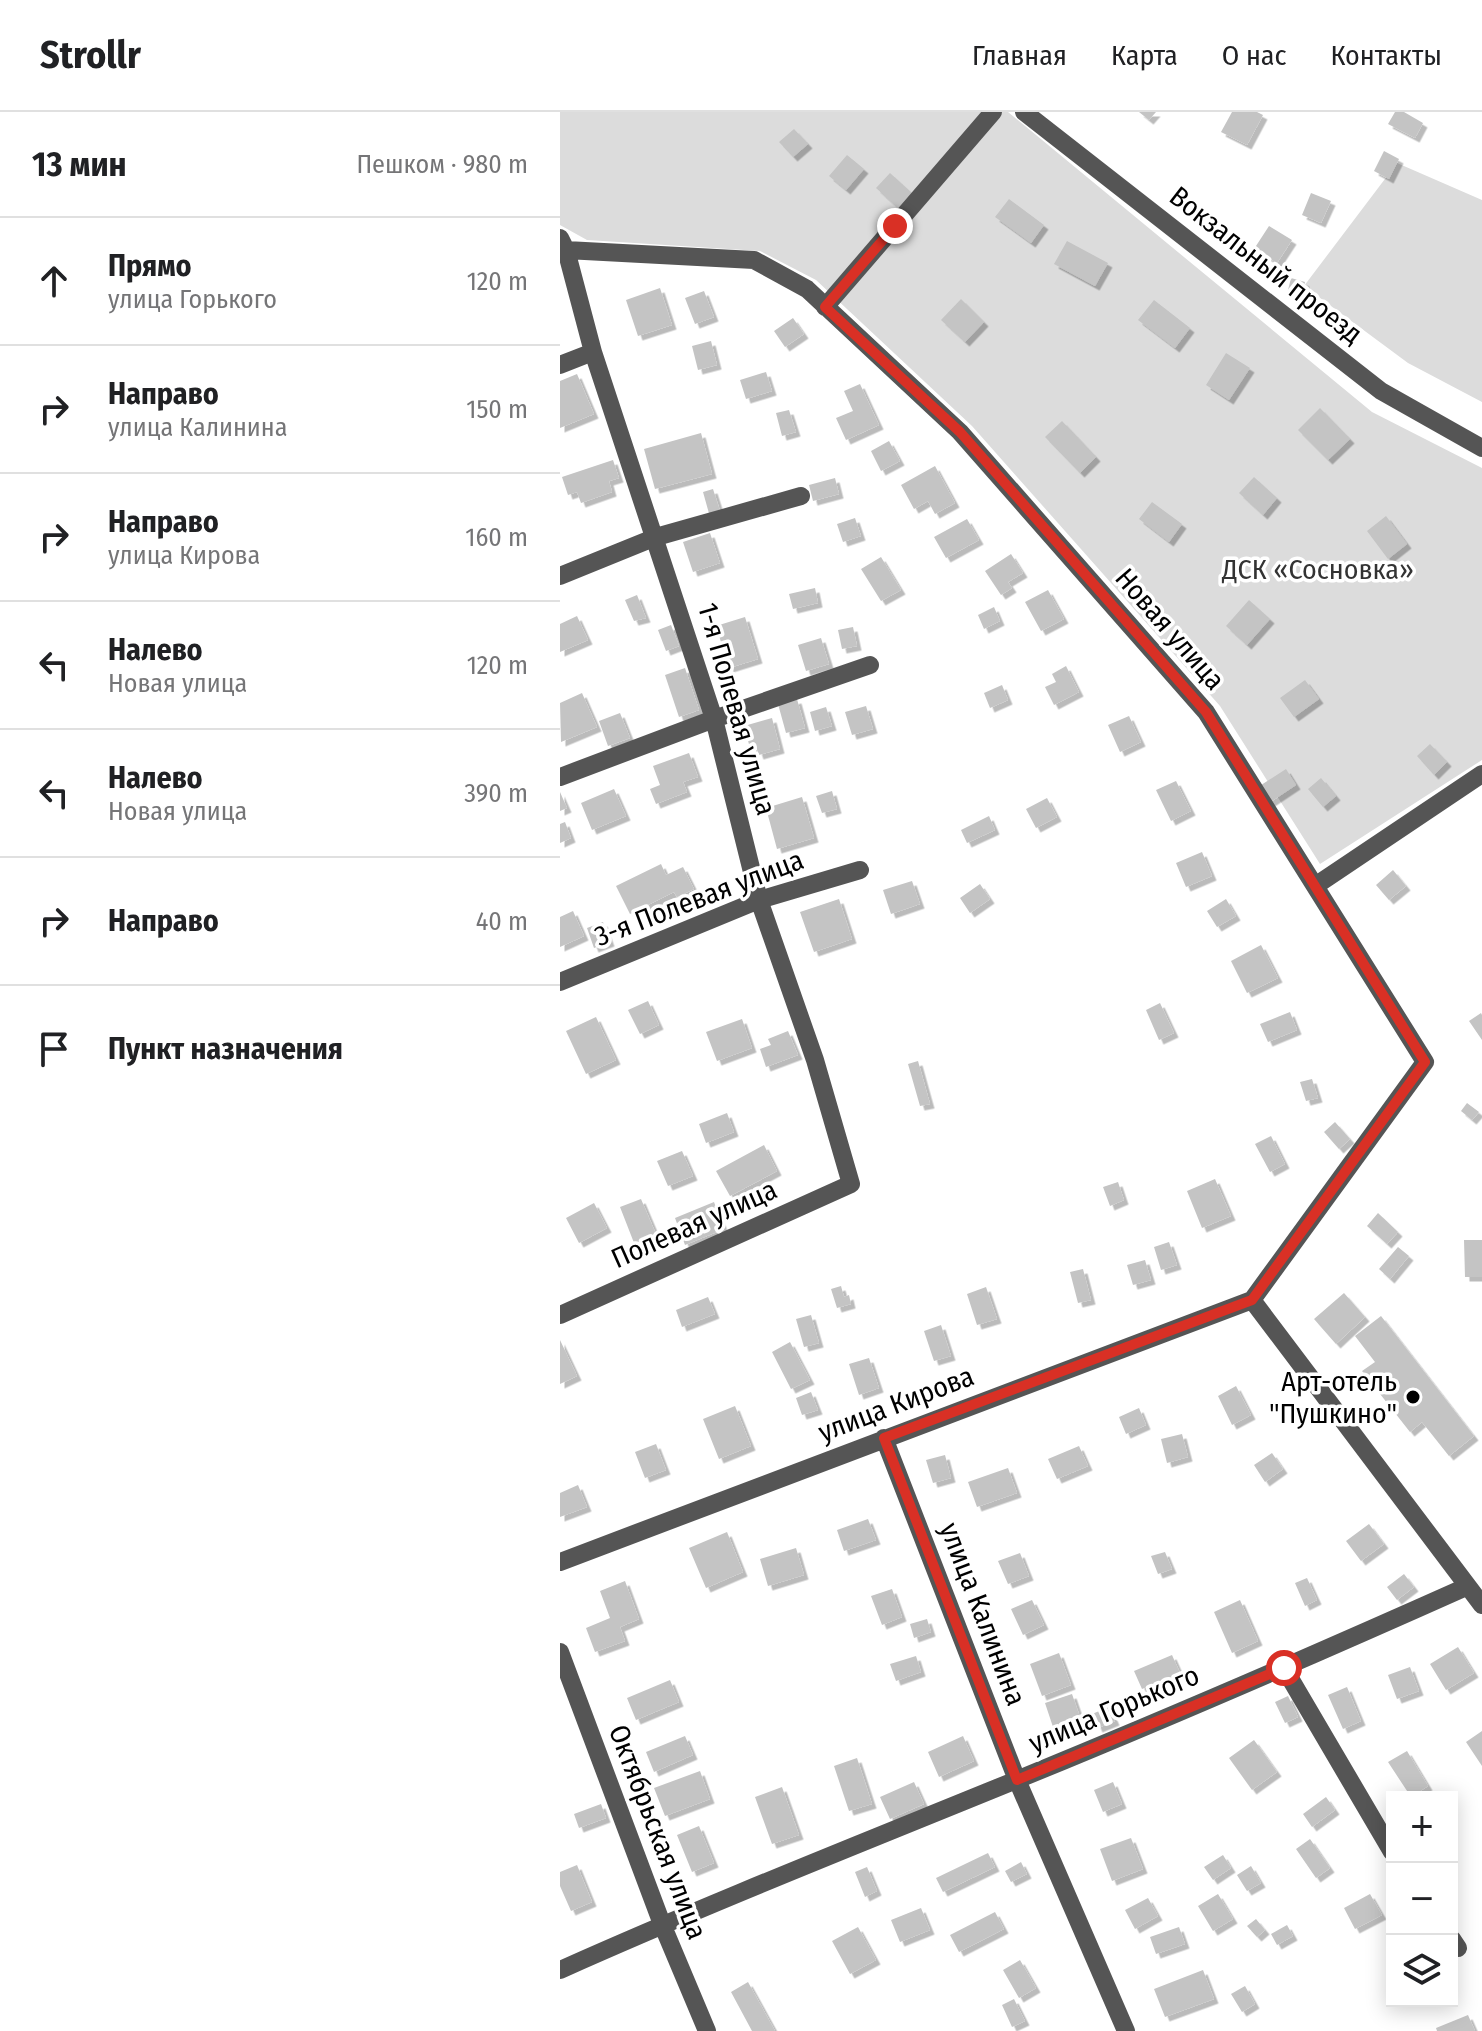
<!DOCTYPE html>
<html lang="ru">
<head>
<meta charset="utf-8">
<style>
  body { margin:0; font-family:"Fira Sans Condensed",sans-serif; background:#f2f2f2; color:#202124 }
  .controls { position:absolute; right:24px; bottom:24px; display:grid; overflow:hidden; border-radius:0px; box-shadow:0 4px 20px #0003 }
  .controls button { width:72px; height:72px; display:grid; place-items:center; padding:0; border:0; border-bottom:2px solid #e0e0e0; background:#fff; color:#202124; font:40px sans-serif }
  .stop { position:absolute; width:24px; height:24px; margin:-18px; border:6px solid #d93025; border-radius:50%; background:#fff }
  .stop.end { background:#d93025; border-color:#fff; box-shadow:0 2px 8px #0008 }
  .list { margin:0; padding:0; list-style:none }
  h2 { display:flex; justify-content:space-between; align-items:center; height:104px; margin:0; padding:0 32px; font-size:34px }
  h2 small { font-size:26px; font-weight:400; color:#757577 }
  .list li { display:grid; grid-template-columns:52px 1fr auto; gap:24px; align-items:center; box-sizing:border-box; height:128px; padding:0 32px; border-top:2px solid #e0e0e0 }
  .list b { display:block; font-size:30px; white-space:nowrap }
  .list p { margin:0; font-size:26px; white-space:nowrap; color:#757577 }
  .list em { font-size:26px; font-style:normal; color:#757577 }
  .icon { flex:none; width:44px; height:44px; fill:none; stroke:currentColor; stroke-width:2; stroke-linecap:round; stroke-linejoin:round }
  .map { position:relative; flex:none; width:922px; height:1919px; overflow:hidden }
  header { display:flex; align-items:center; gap:48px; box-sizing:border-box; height:112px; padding:0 40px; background:#fff; border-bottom:2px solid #e0e0e0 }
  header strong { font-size:38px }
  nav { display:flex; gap:44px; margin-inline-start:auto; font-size:28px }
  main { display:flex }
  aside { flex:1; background:#fff }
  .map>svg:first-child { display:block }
  .green { fill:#dcdcdc }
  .building { fill:#c4c4c4; filter:url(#shadow) }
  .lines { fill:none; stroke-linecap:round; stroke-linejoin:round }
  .minor { stroke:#555; stroke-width:18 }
  .route { stroke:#d93025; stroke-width:10 }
  .poi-dot { fill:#000; stroke:#fff; stroke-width:3 }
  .labels { text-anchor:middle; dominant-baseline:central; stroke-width:7; stroke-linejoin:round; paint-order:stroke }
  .street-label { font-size:28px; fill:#000; stroke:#fff }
  .park-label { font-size:28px; fill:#333; stroke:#fff }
  .poi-label { font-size:28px; fill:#000; stroke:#fff; text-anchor:end }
</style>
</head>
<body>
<header>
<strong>Strollr</strong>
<nav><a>Главная</a><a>Карта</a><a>О нас</a><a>Контакты</a></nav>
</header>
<main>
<aside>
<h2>13 мин<small>Пешком · 980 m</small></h2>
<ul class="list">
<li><svg class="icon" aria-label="ahead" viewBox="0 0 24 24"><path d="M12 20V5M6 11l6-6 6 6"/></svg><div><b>Прямо</b><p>улица Горького</p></div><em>120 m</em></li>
<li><svg class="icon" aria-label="right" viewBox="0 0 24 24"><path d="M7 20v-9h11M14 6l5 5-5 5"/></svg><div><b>Направо</b><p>улица Калинина</p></div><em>150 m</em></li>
<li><svg class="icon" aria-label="right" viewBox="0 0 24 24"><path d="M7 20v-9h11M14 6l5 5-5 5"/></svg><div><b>Направо</b><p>улица Кирова</p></div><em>160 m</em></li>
<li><svg class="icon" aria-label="left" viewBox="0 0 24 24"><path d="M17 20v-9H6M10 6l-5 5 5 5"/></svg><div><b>Налево</b><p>Новая улица</p></div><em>120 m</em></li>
<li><svg class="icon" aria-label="left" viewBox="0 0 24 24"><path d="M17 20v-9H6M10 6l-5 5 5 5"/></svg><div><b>Налево</b><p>Новая улица</p></div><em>390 m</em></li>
<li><svg class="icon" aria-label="right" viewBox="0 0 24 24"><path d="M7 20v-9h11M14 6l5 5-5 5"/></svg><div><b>Направо</b></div><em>40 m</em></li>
<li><svg class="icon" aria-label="arrive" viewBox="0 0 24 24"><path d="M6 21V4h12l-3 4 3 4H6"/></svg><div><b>Пункт назначения</b></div></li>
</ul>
</aside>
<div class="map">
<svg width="922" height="1919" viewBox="0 0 922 1919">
  <defs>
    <filter id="shadow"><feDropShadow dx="4.5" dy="4.5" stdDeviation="0" flood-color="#0004"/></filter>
  </defs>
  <rect width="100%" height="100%" fill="#fff"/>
  <path class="green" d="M0,0H448L812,300L922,356V648L760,752L660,594L412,314L256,168L200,139L27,128L0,113Z
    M837,51L922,88V290L848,251L744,174Z"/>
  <path class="building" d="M579,0H596L589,8Z
    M672,0H697L703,3L687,33L661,20Z
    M835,0H844L863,11L855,26L828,12Z
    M234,17L248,32L233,45L219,30Z
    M824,39L839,47L829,67L814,59Z
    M287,43L304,57L286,78L269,64Z
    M330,61L353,82L339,97L316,76Z
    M751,81L771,89L761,111L742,103Z
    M449,87L484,113L471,131L435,105Z
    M709,114L732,128L717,151L694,137Z
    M507,129L548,151L535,174L494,152Z
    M731,166L745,170L741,185L727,182Z
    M100,176L112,213L78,224L66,188Z
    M144,179L154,205L135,212L125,186Z
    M401,187L424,210L405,230L381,208Z
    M594,188L630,216L615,236L578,208Z
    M233,206L244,222L225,235L214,219Z
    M151,229L157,253L138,258L132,234Z
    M666,241L690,256L669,288L646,273Z
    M206,260L212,279L186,287L180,268Z
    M17,262L34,302L0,316V269Z
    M300,272L319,313L286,328L276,306L293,299L284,279Z
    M760,296L790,327L768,348L738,318Z
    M229,298L236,320L222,324L216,301Z
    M502,309L536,345L520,361L485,325Z
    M141,321L152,362L95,377L84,337Z
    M329,329L340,349L321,359L311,339Z
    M53,348L59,366L49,369L52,380L21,391L17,380L8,383L2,365Z
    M375,354L395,391L375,402L368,389L354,397L341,373Z
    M694,365L717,386L703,403L679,381Z
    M275,366L279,382L253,389L249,373Z
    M153,377L161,402L150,405L143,380Z
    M592,390L622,412L609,430L579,407Z
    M826,404L847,432L828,447L807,419Z
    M295,406L301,424L283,430L277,412Z
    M407,407L419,428L386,446L374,425Z
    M150,421L160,451L133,460L123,430Z
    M451,442L463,461L448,470L452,476L441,483L425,459Z
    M321,445L341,478L321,489L301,457Z
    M255,476L258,491L233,497L229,482Z
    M488,478L504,507L481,519L465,490Z
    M77,483L86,506L74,509L65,488Z
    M689,488L710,507L687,533L666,514Z
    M434,495L440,509L424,517L418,503Z
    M17,504L28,528L0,540V512Z
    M185,505L198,547L169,556L156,514Z
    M111,513L119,534L106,539L98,518Z
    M293,515L297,534L282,537L278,518Z
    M261,526L269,552L246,559L238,533Z
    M506,554L519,580L494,593L485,575L496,570L492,562Z
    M125,556L139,598L119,605L105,563Z
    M745,568L759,587L734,605L720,586Z
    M442,573L448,588L430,596L424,581Z
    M22,581L37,615L1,630L0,591Z
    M237,587L245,616L226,621L218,592Z
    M306,594L313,617L292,623L285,600Z
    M266,595L272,614L255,619L250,600Z
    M60,601L70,626L48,634L39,609Z
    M569,604L581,630L560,640L548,613Z
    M212,606L220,637L199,643L196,634L190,636L184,614Z
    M870,632L887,650L874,663L857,644Z
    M129,641L138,665L123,670L127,680L96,692L90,677L100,673L93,654Z
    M726,657L736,673L709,691L698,675Z
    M761,666L776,684L763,695L748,677Z
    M616,669L631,699L611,709L596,678Z
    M54,677L66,704L32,718L21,691Z
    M272,679L277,697L262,701L256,684Z
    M0,680L7,696L0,699Z
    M242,685L254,726L217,737L206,696Z
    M487,686L497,705L476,716L466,697Z
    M429,704L435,718L407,731L401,718Z
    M5,710L11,726L0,731V712Z
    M642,740L652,764L626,775L616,751Z
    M101,752L106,763L123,755L134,777L117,785L114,780L70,802L56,774Z
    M833,758L846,774L829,788L816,773Z
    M352,769L360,792L331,802L323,778Z
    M420,772L430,787L410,801L400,786Z
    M279,787L292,827L254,840L240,800Z
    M666,787L676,804L657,815L647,799Z
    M13,799L24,824L0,835V805Z
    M43,810L50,830L34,836L27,816Z
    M701,833L718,866L687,881L671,849Z
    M88,889L99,913L80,922L68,898Z
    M600,891L614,921L599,928L586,898Z
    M730,900L737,918L708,930L700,912Z
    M921,901L922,903V928L909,909Z
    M36,905L56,948L26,962L6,919Z
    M182,907L192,936L157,949L146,920Z
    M228,919L238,943L206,955L200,937L211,933L208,927Z
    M358,949L370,992L360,994L348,952Z
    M752,967L758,986L746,989L740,970Z
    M907,991L919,1000L912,1008L901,999Z
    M167,1001L174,1020L146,1031L139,1012Z
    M775,1010L790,1027L779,1037L764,1020Z
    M711,1024L725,1052L710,1060L695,1032Z
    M204,1033L217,1059L170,1084L156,1059Z
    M122,1039L133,1064L108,1074L97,1049Z
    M655,1067L671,1104L642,1116L627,1079Z
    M558,1070L564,1088L550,1094L543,1075Z
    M81,1087L98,1127L76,1136L60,1095Z
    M154,1090L164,1117L125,1133L115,1106Z
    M34,1091L47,1116L19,1131L6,1106Z
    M818,1101L838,1120L827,1132L807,1114Z
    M904,1128H922V1165H905Z
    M609,1130L617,1153L601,1158L594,1135Z
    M838,1135L849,1144L830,1167L819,1157Z
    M585,1148L591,1168L573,1173L567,1153Z
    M523,1157L531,1188L518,1191L510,1160Z
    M281,1174L284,1185L289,1183L291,1192L277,1196L271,1177Z
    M426,1175L437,1207L417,1213L407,1182Z
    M784,1181L805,1205L776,1232L754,1207Z
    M148,1185L155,1202L122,1215L116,1198Z
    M251,1203L259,1231L244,1235L236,1207Z
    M821,1204L914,1324L889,1344L862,1310L850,1320L802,1259L815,1250L795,1224Z
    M381,1213L391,1244L374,1249L364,1219Z
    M0,1228L17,1264L0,1272Z
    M230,1230L250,1268L231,1277L212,1240Z
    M309,1246L319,1276L299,1283L289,1252Z
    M676,1274L691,1303L672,1313L658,1284Z
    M251,1280L258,1298L242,1303L236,1286Z
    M175,1294L191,1334L159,1347L143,1307Z
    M579,1296L586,1313L566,1322L559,1305Z
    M622,1322L628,1345L607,1351L601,1327Z
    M96,1332L106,1358L85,1366L75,1340Z
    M519,1334L528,1354L497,1367L488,1347Z
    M712,1341L723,1357L705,1370L694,1353Z
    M385,1343L391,1366L373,1371L366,1348Z
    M448,1356L457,1381L417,1395L408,1370Z
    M18,1373L27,1395L0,1405V1381Z
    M308,1407L316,1428L284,1439L277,1418Z
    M809,1412L824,1432L801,1449L786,1429Z
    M167,1420L183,1460L146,1476L129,1436Z
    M236,1436L244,1463L208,1474L200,1447Z
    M605,1440L612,1457L598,1462L591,1444Z
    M460,1441L469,1464L448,1472L438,1449Z
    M844,1462L854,1475L837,1488L827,1475Z
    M747,1466L757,1488L745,1494L735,1471Z
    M65,1469L79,1507L60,1515L65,1529L35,1540L26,1516L50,1506L40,1479Z
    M332,1477L342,1505L322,1513L311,1484Z
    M472,1488L484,1513L463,1523L451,1497Z
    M680,1488L698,1529L672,1541L654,1500Z
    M367,1507L371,1520L354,1526L350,1512Z
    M898,1535L914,1561L886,1578L870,1552Z
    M499,1541L511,1573L482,1584L470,1552Z
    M612,1543L620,1561L582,1577L574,1559Z
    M356,1544L361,1560L336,1569L330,1552Z
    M850,1555L859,1579L837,1587L828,1563Z
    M110,1568L119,1590L76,1608L67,1586Z
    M787,1575L801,1609L783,1617L768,1583Z
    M512,1582L521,1608L494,1618L485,1591Z
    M728,1584L738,1605L725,1611L715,1590Z
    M549,1595L555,1609L538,1616L532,1602Z
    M922,1619V1654L906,1630Z
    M125,1624L133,1643L94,1660L86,1640Z
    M403,1624L414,1649L379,1665L368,1640Z
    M694,1628L717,1660L692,1678L669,1646Z
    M847,1639L868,1674L851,1685L828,1650Z
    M297,1646L312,1692L289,1699L274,1654Z
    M140,1659L150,1687L105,1704L94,1676Z
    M354,1670L364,1692L330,1707L320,1685Z
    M553,1670L562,1692L543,1700L534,1678Z
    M222,1675L239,1723L212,1732L195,1685Z
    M766,1685L775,1698L752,1715L743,1702Z
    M41,1692L46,1706L19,1716L14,1702Z
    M139,1714L154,1751L132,1760L117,1723Z
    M571,1726L583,1757L552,1769L540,1737Z
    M750,1727L770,1756L756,1766L736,1737Z
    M428,1741L435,1755L383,1780L376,1766Z
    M663,1743L671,1756L653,1768L644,1755Z
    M461,1750L467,1762L451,1770L445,1759Z
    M17,1753L32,1790L11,1799L0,1774V1760Z
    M691,1754L701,1771L687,1779L677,1763Z
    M307,1755L317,1779L305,1785L295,1760Z
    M658,1782L673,1807L653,1819L638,1794Z
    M810,1782L822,1803L795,1817L784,1796Z
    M588,1786L598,1804L575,1817L565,1798Z
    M361,1796L370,1818L340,1830L331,1808Z
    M435,1800L444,1817L399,1840L390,1823Z
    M696,1807L705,1818L697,1825L687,1814Z
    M727,1813L733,1824L717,1833L711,1822Z
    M298,1815L316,1848L290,1862L272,1829Z
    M619,1815L625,1832L596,1842L590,1825Z
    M460,1848L476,1876L459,1886L443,1858Z
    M643,1858L654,1887L605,1905L594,1877Z
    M188,1870L215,1919H192L171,1880Z
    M685,1874L695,1892L682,1900L671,1882Z
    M454,1887L465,1909L452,1915L442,1893Z
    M908,1903L915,1919H877L876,1916Z"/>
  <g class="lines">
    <path class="minor" d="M464,0L821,279L922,336
      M0,126L6,138L33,240L154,607L199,788L255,948L291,1072L0,1203
      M6,138L194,148L247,177L400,320L646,600L865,950L692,1188
      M265,195L433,0
      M0,253L33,240
      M0,464L96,425L241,384
      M0,665L154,607L310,553
      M755,774L922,662
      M0,870L199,788L300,758
      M692,1188L922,1493
      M324,1326L457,1668L566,1919
      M0,1450L692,1188
      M0,1540L102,1812L147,1919
      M724,1556L832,1740
      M892,1827L898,1836
      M0,1858C150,1791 302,1731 454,1669C606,1607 756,1542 906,1475"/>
  </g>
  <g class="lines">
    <path class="route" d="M335,114L265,195L400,320L646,600L865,950L692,1188L324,1326L457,1668L724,1556"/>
  </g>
  <circle class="poi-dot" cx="853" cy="1285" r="8"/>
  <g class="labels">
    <g class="street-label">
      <text transform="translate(706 153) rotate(38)">Вокзальный проезд</text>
      <text transform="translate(610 517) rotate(49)">Новая улица</text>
      <text transform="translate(177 597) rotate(74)">1-я Полевая улица</text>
      <text transform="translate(139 786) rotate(-21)">3-я Полевая улица</text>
      <text transform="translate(134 1112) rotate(-24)">Полевая улица</text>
      <text transform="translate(336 1292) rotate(-21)">улица Кирова</text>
      <text transform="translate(423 1502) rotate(69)">улица Калинина</text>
      <text transform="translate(554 1597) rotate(-23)">улица Горького</text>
      <text transform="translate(98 1720) rotate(69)">Октябрьская улица</text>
    </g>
    <g class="park-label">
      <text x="758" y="457">ДСК «Сосновка»</text>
    </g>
    <g class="poi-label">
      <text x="837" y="1269">Арт-отель<tspan x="837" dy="32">"Пушкино"</tspan></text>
    </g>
  </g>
</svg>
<div class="controls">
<button>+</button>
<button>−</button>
<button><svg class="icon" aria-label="layers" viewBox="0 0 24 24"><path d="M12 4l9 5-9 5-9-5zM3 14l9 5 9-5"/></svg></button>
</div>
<div class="stop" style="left:724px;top:1556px"></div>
<div class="stop end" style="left:335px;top:114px"></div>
</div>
</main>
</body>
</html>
